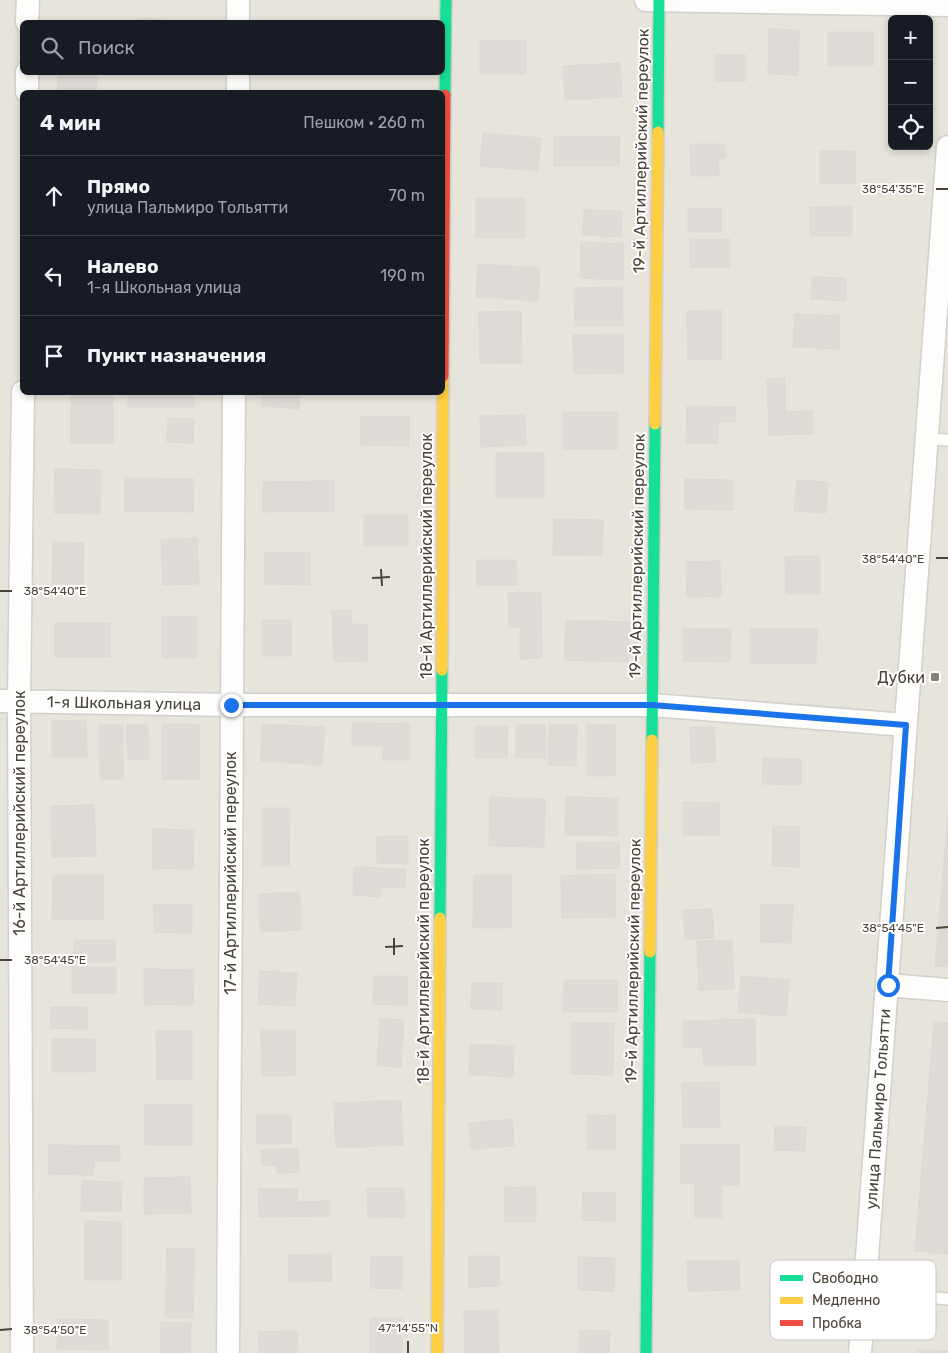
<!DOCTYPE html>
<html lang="ru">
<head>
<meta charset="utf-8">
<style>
  body { margin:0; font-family:Rubik,sans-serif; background:#242831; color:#f1f3f6 }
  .controls { position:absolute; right:15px; top:15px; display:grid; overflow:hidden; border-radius:8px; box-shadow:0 2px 8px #0003 }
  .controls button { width:45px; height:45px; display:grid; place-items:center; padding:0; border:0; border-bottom:1px solid #363941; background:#171b24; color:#f1f3f6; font:25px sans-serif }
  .stop { position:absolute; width:15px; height:15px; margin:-11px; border:4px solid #1a73e8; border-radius:50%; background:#fff }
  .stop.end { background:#1a73e8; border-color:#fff; box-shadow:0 1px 5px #0008 }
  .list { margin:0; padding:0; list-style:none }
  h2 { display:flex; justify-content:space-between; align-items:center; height:65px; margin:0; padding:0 20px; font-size:21px }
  h2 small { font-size:16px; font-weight:400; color:#9ea1a6 }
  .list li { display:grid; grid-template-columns:32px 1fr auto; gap:15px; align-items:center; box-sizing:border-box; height:80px; padding:0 20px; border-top:1px solid #363941 }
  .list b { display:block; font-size:19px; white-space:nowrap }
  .list p { margin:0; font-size:16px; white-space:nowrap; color:#9ea1a6 }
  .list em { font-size:16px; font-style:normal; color:#9ea1a6 }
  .icon { flex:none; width:28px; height:28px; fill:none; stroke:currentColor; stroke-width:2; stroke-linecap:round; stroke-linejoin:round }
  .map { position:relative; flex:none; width:948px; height:1353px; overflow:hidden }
  .search { position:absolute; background:#171b24; box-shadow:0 2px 8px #0003; left:20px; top:20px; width:425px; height:55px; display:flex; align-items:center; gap:12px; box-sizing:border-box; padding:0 18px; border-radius:8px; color:#9ea1a6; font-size:19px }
  .panel { position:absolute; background:#171b24; box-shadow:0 2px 8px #0003; left:20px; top:90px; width:425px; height:305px; border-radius:8px }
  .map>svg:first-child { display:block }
  .residential { fill:#e7e4dc; fill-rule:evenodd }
  .building { fill:#dedbd6; stroke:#dcd9d4 }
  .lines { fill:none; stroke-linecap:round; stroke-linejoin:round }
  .lane-casing { stroke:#d2d0cb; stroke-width:14 }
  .street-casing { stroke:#d2d0cb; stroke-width:25 }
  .fast-casing { stroke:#d3cfc5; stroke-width:14 }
  .slow-casing { stroke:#d3cfc5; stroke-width:14 }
  .jam-casing { stroke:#d3cfc5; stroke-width:14 }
  .lane { stroke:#fdfdfc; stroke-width:11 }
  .street { stroke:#fdfdfc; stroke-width:22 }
  .fast { stroke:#16e098; stroke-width:11 }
  .slow { stroke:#ffcf43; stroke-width:11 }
  .jam { stroke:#f24e42; stroke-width:11 }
  .route { stroke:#1a73e8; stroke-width:6 }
  .ticks { fill:none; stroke:#4b4439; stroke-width:2 }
  .poi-dot { fill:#868178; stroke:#fff; stroke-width:2 }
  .labels { text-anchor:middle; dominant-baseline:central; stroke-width:4; stroke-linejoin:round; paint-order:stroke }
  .street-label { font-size:16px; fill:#4b4439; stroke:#fff }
  .poi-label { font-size:16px; fill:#4b4439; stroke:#fff; text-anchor:end }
  .key { fill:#fff; stroke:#c9c7c4; stroke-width:1 }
  .key-label { font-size:14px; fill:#4b4439 }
  .ticks-label { font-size:12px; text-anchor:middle; fill:#4b4439; stroke:#fff; stroke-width:4; stroke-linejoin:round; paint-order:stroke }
</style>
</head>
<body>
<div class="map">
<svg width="948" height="1353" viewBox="0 0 948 1353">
  <rect width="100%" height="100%" fill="#f4f2ee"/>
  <path class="residential" d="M0,0H948V1353H0ZM892,19H929V146H892ZM22,22H442V72H22ZM22,92H442V392H22Z"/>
  <path class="building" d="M138,18L166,20V22H138Z
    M769,29L799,30L798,75L768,74Z
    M828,32H873V66H828Z
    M480,41H526V74H480Z
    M715,55H746V81H715Z
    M620,63L622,97L565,100L563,66Z
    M58,72H97V92H58Z
    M483,133L541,138L538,171L480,166Z
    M554,137H620L619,166H554Z
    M690,144H725V159L718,157L719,176H691Z
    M820,151H855V184L820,183Z
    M476,198H525V238H476Z
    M852,206V236H810V207Z
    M688,208L721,209V232H688Z
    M584,210L622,211L621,237L583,235Z
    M690,239H730V267H690Z
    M581,242L624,244L623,280L580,278Z
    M478,264L540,268L538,301L476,297Z
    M812,277L846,278V301L811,299Z
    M622,287L623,326H575L574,288Z
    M721,310V359L688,360L687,311Z
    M521,311L522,363L480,364L479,312Z
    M795,314L840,316L839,349L793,347Z
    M623,334L624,373L574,374L573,335Z
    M785,378V412L813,411V434L769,435L767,379Z
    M71,392H113V443H71Z
    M128,392H194V407H128Z
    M262,392H300L299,409L261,406Z
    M687,406L735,407V422H718V443H686Z
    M563,412H618V449H563Z
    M525,415L526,445L481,447L480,416Z
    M361,417H409V446L361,445Z
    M168,418L194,419L193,443L167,442Z
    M496,453H544V498H496Z
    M55,469L101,470L100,514L54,513Z
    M125,478L194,479L193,512L125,511Z
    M685,479L733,480V510L685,509Z
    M797,480L828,482L826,513L794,511Z
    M334,481V511L263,512V482Z
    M364,515H408V546H364Z
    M554,519L603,520L602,556L553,555Z
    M197,538L199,584L163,585L161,540Z
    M53,542L84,543L83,584H52Z
    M265,553H310V585L265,584Z
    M785,556H820V594H786Z
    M477,560H516L517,585H477Z
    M720,561L721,596L687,597L686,562Z
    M541,592L542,658L520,659V627H509L508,593Z
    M332,610H351V624H367L368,661L334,662Z
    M162,617H197V658H162Z
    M262,620H291V656H262Z
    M566,620L630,622L628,662L564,660Z
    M55,623H110V657H55Z
    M683,628L731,629L730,662L683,661Z
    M750,629H817L816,663H750Z
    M52,721H86L87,757H52Z
    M352,723L410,724V760H383V746H352Z
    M148,724L149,759L128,760L127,725Z
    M162,724H199V780L162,779Z
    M262,724L325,727L322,765L261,761Z
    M587,724L615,725V776H587Z
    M99,725H123V779L100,780Z
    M516,725H545V758H516Z
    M549,725H577L576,766L548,765Z
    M475,726H508L507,758H475Z
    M690,727H714L716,762L691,763Z
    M763,758L801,759V785L762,784Z
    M490,797L545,799L544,847L489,846Z
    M566,797L618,798V836L565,835Z
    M683,802L719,803V836L683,835Z
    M94,805L96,856L52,857L51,806Z
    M262,808H290L289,866H262Z
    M948,814V967L935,966Z
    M773,826L800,827L799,867L772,866Z
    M153,829L194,830L193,869L152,868Z
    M377,836H408V864L377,863Z
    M619,842L620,868L577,869L576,843Z
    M354,867L406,869L405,888L381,887L380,897L353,895Z
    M615,874L616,917L562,918L561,876Z
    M53,875H103V919H52Z
    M474,875H511V928H473Z
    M300,892L301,930L260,932L259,894Z
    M154,904L192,905V933L154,932Z
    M761,904L793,905L791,943L760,942Z
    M712,909L714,938L685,939L683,910Z
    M74,940H115V962H74Z
    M732,940L734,989L699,990L697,941Z
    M72,967H116V993H72Z
    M144,969L194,970L193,1005L144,1004Z
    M260,971L297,973L295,1006L258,1004Z
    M374,976H407V1005L373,1004Z
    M741,976L789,980L786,1016L738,1012Z
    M564,980H617V1012H563Z
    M472,983H502V1010L471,1009Z
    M51,1007H87V1029L50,1028Z
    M380,1019L404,1020L401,1067L377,1066Z
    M755,1019L756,1065L704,1066L703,1047L683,1048V1021Z
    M934,1022L948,1023V1254L915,1251Z
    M571,1023H614L613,1075L571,1074Z
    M261,1030H295V1076H262Z
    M156,1031H192V1079L157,1080Z
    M52,1039H95V1072H52Z
    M470,1044L514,1046L513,1077L469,1075Z
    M719,1082L720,1127L683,1128L682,1083Z
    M401,1100L403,1145L336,1148L334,1103Z
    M145,1105H192V1145H145Z
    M257,1115H291V1144H257Z
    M587,1115L616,1116L615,1149H587Z
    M512,1119L514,1146L471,1149L469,1123Z
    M775,1126L806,1127L805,1151L774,1150Z
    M49,1145L120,1146V1161H94L93,1175L48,1174Z
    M681,1145H739V1185H722V1218H695V1183H681Z
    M298,1148L299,1172L277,1173V1165L262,1166L261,1150Z
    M190,1177L191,1213L144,1214V1178Z
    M82,1181L122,1182L121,1212L81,1211Z
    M536,1187V1222H505L504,1188Z
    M297,1188L298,1202L330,1201V1216L259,1217L258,1189Z
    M367,1188H404L405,1217L368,1218Z
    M583,1192L616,1193L615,1221L582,1220Z
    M85,1221L121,1222V1280H85Z
    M167,1248L195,1249L193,1318H165Z
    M331,1254L332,1281L289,1282V1255Z
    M371,1256L403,1257L402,1289L370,1288Z
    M469,1256H499L500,1286L469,1287Z
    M578,1257L615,1258L614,1291L578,1290Z
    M739,1260L740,1290L688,1291L687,1261Z
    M498,1310L499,1353H465L464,1311Z
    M370,1318H402V1353H370Z
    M58,1319L108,1320V1350L57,1349Z
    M161,1322L191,1323L190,1353H160Z
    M580,1330L610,1331L609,1353H579Z
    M297,1331L298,1353H259L258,1332Z
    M918,1350L948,1351V1353H918Z"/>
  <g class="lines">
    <g class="lane-casing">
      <path id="lane" d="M927,439L948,440
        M865,1291L948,1299"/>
    </g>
    <g class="street-casing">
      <path id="street" d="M646,0L948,5
        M27,22L28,0
        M238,22V0
        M27,92V72
        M238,92V72
        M0,701L231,705H652L906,725
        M887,985L948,990
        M22,1353L19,701L23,392
        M228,1353L234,392
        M860,1353L948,147"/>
    </g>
    <g class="fast-casing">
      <path id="fast" d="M445,95L446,0
        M658,132L659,0
        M652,740L655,424
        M440,918L442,670
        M646,1353L650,952"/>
    </g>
    <g class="slow-casing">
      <path id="slow" d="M655,424L658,132
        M442,670L443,376
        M650,952L652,740
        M437,1353L440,918"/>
    </g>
    <g class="jam-casing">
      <path id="jam" d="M443,376L445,95"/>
    </g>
    <use href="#lane" class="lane"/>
    <use href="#street" class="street"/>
    <use href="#fast" class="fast"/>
    <use href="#slow" class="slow"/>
    <use href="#jam" class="jam"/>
  </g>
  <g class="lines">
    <path class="route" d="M231,705H652L906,725L888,985"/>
  </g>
  <path class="ticks" d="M936,189H948M936,558H948M381,569L382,586M372,578L390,577M0,591H12M936,928L948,927M394,938V955M385,947L403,946M0,960H12M0,1330L12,1329M408,1341V1353"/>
  <rect class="poi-dot" x="930" y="672" width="10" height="10" rx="2.5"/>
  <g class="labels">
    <g class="street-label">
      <text transform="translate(641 151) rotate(-89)">19-й Артиллерийский переулок</text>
      <text transform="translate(426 556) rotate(-90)">18-й Артиллерийский переулок</text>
      <text transform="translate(637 556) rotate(-89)">19-й Артиллерийский переулок</text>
      <text transform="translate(124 703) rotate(1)">1-я Школьная улица</text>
      <text transform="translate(19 813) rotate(-90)">16-й Артиллерийский переулок</text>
      <text transform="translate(230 873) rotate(-90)">17-й Артиллерийский переулок</text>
      <text transform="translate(423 961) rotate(-90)">18-й Артиллерийский переулок</text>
      <text transform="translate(633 961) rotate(-89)">19-й Артиллерийский переулок</text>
      <text transform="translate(878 1109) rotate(-86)">улица Пальмиро Тольятти</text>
    </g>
    <g class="poi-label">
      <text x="925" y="677">Дубки</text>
    </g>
  </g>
  <rect x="770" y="1260" width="166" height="80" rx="8" class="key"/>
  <rect x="780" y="1275" width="23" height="6" fill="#16e098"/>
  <rect x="780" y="1297" width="23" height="7" fill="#ffcf43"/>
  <rect x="780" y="1320" width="23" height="6" fill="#f24e42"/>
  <g class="key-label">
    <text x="812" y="1283">Свободно</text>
    <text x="812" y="1305">Медленно</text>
    <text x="812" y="1328">Пробка</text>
  </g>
  <g class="ticks-label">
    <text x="893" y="193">38°54'35"E</text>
    <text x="893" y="563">38°54'40"E</text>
    <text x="55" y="595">38°54'40"E</text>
    <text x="893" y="932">38°54'45"E</text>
    <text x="55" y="964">38°54'45"E</text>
    <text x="408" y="1332">47°14'55"N</text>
    <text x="55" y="1334">38°54'50"E</text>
  </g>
</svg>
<div class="controls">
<button>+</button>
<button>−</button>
<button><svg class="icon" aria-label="locate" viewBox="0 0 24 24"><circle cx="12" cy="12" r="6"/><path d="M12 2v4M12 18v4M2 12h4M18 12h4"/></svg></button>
</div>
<div class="stop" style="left:888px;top:985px"></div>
<div class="stop end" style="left:231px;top:705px"></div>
<div class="search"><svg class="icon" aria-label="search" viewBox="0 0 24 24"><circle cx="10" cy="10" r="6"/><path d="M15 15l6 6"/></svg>Поиск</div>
<section class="panel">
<h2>4 мин<small>Пешком · 260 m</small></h2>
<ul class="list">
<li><svg class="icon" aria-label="ahead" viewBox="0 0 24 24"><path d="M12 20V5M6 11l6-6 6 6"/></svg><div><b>Прямо</b><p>улица Пальмиро Тольятти</p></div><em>70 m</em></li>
<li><svg class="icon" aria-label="left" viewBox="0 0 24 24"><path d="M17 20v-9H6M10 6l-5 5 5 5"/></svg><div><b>Налево</b><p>1-я Школьная улица</p></div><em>190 m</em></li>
<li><svg class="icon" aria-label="arrive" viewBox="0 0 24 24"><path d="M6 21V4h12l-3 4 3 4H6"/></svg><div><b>Пункт назначения</b></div></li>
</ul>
</section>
</div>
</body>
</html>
